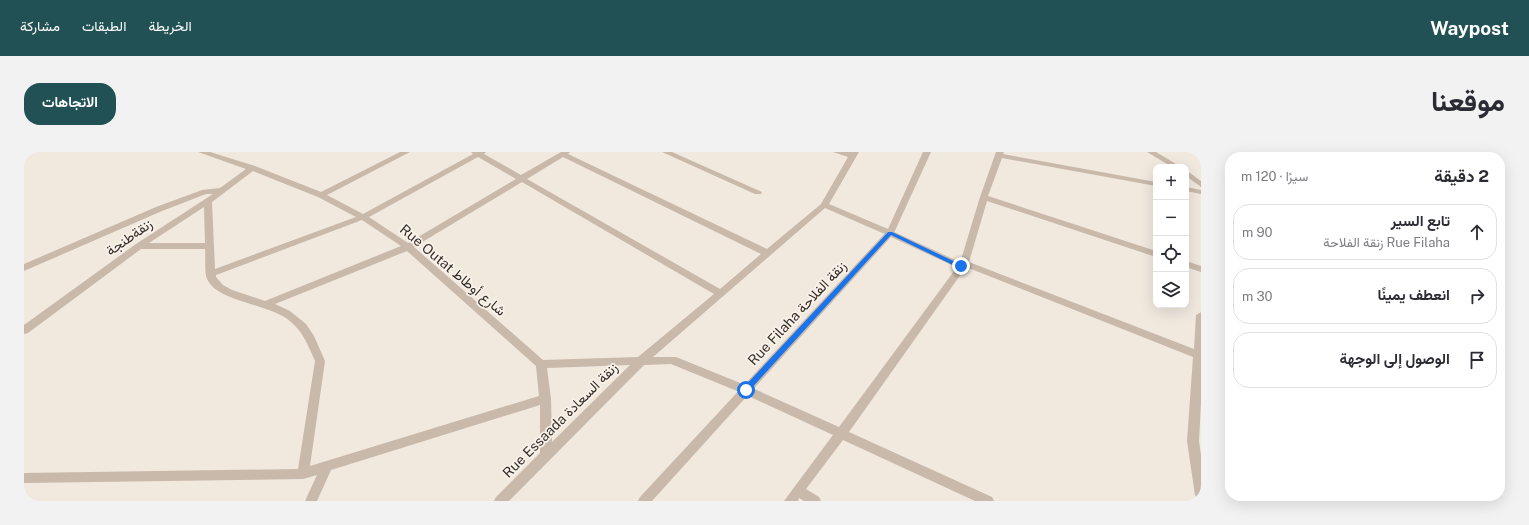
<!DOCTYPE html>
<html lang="ar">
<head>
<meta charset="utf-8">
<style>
  body { margin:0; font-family:"Public Sans",Vazirmatn,sans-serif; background:#f2f2f3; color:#2b2b33; direction:rtl }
  .controls { position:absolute; right:12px; top:12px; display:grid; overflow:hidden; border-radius:8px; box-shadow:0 4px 16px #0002 }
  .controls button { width:36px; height:36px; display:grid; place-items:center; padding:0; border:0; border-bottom:1px solid #e1e1e2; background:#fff; color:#2b2b33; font:20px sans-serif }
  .stop { position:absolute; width:12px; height:12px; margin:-9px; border:3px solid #1a73e8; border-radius:50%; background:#fff }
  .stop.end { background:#1a73e8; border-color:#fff; box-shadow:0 1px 4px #0008 }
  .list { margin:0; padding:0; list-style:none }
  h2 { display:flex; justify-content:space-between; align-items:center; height:52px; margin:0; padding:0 16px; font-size:17px }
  h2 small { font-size:13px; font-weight:400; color:#7c7c81 }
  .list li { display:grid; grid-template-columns:26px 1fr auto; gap:12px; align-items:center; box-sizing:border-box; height:56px; margin:0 8px 8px; padding:0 8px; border:1px solid #e1e1e2; border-radius:16px }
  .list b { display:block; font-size:15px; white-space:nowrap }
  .list p { margin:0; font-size:13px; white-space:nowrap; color:#7c7c81 }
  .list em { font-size:13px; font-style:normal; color:#7c7c81 }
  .icon { flex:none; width:22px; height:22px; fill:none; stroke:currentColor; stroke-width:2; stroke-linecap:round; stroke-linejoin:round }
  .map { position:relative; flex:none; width:1177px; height:349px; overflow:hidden; direction:ltr; border-radius:16px }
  header { display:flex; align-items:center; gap:24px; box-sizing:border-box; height:56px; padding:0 20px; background:#215155; color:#fff }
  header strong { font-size:19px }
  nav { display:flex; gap:22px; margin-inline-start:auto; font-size:14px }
  .intro { display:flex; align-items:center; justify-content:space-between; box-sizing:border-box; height:96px; padding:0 24px }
  h1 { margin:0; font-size:28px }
  .button { padding:10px 18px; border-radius:16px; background:#215155; color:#fff; font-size:14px; font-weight:700 }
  main { display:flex; gap:24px; padding:0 24px }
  aside { flex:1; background:#fff; border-radius:16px; box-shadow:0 4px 16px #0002 }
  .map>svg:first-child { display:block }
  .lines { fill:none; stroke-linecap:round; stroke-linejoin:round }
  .service { fill:#c8b9aa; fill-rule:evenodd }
  .minor { fill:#c8b9aa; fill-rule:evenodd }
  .route { fill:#1a73e8 }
  .labels { text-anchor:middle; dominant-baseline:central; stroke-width:3.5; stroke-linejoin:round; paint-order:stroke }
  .street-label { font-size:14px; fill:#362e29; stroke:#f9f2ea }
</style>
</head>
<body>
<header>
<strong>Waypost</strong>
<nav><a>الخريطة</a><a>الطبقات</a><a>مشاركة</a></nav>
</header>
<div class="intro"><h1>موقعنا</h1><a class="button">الاتجاهات</a></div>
<main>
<aside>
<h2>2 دقيقة<small>سيرًا · 120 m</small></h2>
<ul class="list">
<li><svg class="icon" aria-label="ahead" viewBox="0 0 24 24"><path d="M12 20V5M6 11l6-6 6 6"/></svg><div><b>تابع السير</b><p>Rue Filaha زنقة الفلاحة</p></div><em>90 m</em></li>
<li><svg class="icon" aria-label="right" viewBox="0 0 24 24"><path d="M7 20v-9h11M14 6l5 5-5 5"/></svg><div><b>انعطف يمينًا</b></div><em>30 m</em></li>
<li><svg class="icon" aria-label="arrive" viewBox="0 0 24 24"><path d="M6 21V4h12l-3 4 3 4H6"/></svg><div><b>الوصول إلى الوجهة</b></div></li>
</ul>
</aside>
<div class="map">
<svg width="1177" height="349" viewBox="0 0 1177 349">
  <rect width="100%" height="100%" fill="#f1e8de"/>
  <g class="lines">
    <path class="service" d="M866,78L940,112L942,114L937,117L934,116L867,85L628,349H614L616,345L863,79Z"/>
    <path class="minor" d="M174,0H186L231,14L297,40L376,0H386L303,43L339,62L449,2L447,0H462L460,2L497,23L537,0H546L544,2L743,97L797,52L824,5L809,0H835L805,52L864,77L899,0H907L869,83H863L801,56L629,205H652L726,235L815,275L936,111L956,45L972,0H980L979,2L1132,30V34L978,6L964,44L1132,99V105L963,49L945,110L1170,197L1172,163L1177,160V251L1175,289L1177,303V349L1173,347L1171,343L1163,289L1169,205L942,115L825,280L968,345L970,349H951L819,288L782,337L795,345L797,349H780L775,346L774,349H760L809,283L718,241L647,212L620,213L485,349H470L472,345L516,301V253L307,318L293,349H281L293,323L279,327L0,331V321L274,317L291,209C285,195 279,180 267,170C246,151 194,151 183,127C180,120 182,106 181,97H117L4,181L0,182V173L112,92L189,42H182L138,59L0,119V112L132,55L178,38L196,36L222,17ZM454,5L492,27L384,91L345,65ZM539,5L737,102L696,137L503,27ZM229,19L294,45L332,65L191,117L188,50ZM498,30L690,142L614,205L519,208L390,95ZM180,55L181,91H125ZM338,68L377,94L241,149L208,138L199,133L192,125V123ZM383,99L512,214L515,244L286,314L301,209L290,184L282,172L266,159L251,152ZM606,213L528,290L527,247L523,216Z
      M638,0H648L738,40L737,42H731Z
      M1123,0H1132L1157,15H1148Z
      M1162,18L1177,29V35L1162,24Z
      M1162,35L1177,38V42L1162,39Z
      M1162,109L1177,114V120L1162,115Z"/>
  </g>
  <path class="route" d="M864,80H868L940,114L935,116L867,83L724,240H719V236Z"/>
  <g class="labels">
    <g class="street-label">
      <text transform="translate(105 85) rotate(-35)">زنقةطنجة</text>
      <text transform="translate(429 118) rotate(40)">Rue Outat شارع أوطاط</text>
      <text transform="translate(773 161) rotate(-47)">Rue Filaha زنقة الفلاحة</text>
      <text transform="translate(536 268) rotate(-45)">Rue Essaada زنقة السعادة</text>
    </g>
  </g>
</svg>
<div class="controls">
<button>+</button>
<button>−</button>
<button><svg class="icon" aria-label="locate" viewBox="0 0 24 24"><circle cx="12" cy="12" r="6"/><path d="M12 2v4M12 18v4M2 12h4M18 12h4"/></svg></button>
<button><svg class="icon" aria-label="layers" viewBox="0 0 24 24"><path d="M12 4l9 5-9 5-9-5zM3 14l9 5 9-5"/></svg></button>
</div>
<div class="stop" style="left:722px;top:238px"></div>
<div class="stop end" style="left:937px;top:114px"></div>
</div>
</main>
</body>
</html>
